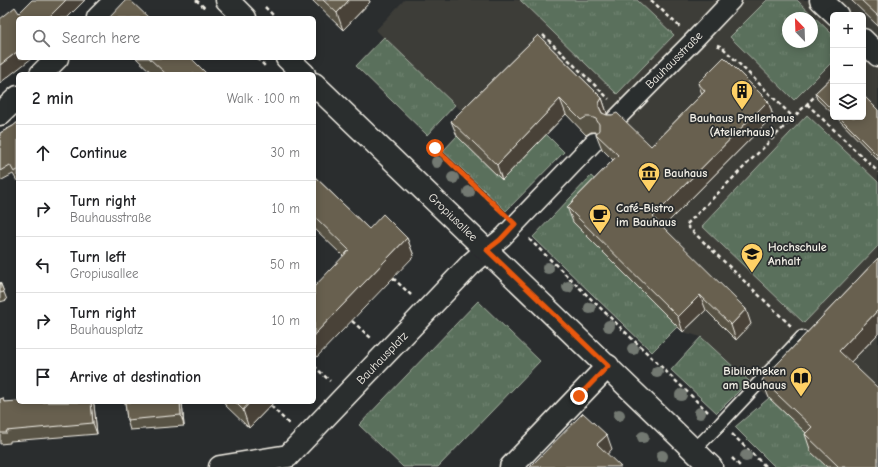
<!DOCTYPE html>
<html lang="en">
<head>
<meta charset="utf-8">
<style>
  body { margin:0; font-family:"Comic Neue",sans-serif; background:#f6f6f6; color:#202124 }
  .controls { position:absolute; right:12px; top:12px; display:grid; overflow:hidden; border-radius:6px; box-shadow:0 2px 10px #0003 }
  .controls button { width:36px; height:36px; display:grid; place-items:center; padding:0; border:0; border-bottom:1px solid #e0e0e0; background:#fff; color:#202124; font:20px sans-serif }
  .compass { position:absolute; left:782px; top:12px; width:36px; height:36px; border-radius:50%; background:#fff; box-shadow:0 2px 10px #0003; rotate:337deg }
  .stop { position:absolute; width:12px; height:12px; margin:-9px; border:3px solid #ea580c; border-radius:50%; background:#fff }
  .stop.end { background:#ea580c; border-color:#fff; box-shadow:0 1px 4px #0008 }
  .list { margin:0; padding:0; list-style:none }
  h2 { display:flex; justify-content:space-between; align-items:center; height:52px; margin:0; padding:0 16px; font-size:17px }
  h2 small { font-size:13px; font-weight:400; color:#757577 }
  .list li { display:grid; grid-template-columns:26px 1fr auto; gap:12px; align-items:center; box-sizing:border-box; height:56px; padding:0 16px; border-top:1px solid #e0e0e0 }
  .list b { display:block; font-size:15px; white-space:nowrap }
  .list p { margin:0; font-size:13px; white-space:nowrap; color:#757577 }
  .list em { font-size:13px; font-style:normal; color:#757577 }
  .icon { flex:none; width:22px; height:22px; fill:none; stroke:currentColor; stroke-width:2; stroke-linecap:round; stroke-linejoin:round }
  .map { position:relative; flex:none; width:878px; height:467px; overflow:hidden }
  .search { position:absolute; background:#fff; box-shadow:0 2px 10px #0003; left:16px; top:16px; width:300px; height:44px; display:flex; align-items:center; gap:10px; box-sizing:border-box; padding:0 14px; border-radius:6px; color:#757577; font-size:15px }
  .panel { position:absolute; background:#fff; box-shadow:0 2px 10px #0003; left:16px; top:72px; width:300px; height:332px; border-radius:6px }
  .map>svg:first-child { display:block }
  .built { fill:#3c3c38; fill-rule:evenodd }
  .grass { fill:url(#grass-tufts); stroke:#a7b0a2; fill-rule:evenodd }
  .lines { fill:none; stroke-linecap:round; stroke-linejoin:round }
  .service-casing { stroke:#f4f1e8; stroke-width:15 }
  .pedestrian-casing { stroke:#f4f1e8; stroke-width:21 }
  .minor-casing { stroke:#f4f1e8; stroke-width:25 }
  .tertiary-casing { stroke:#f4f1e8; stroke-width:25 }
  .path { stroke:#f4f1e8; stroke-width:2.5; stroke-dasharray:4 3; stroke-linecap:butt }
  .service { stroke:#2a2d2e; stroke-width:12 }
  .pedestrian { stroke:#2a2d2e; stroke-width:18 }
  .minor { stroke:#2a2d2e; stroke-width:22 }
  .tertiary { stroke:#2a2d2e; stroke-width:22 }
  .tree { fill:#737972 }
  .wall { fill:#595345; stroke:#f4f1e8 }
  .shaded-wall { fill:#484338; stroke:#f4f1e8 }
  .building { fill:#676050; stroke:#f4f1e8 }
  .route { stroke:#ea580c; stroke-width:5 }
  .labels { text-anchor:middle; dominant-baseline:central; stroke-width:3.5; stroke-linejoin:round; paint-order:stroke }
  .street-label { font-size:12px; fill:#f4f1e8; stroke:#2a2d2e }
  .poi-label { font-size:12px; font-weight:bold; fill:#f4f1e8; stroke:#2a2d2e; text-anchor:start }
</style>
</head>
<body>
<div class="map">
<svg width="878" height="467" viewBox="0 0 878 467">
  <defs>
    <pattern id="grass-tufts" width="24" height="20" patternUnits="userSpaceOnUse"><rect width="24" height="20" fill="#5a705c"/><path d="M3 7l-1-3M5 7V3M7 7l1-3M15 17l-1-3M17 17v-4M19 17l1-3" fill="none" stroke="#728573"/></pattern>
  </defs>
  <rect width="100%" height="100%" fill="#2a2d2e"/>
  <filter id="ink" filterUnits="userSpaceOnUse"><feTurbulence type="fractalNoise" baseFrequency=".025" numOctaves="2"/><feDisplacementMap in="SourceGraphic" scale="8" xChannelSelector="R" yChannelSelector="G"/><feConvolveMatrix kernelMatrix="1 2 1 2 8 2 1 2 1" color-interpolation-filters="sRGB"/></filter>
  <g filter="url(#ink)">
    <path class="built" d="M404,0H878V399L818,444L769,398L701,337L683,332L678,326L626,172L566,115L546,134L564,152L506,211L443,151L457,136L465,114L455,105L427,135L356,67L383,37L376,30ZM833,15H863V117H833ZM788,18H812V42H788Z"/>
    <path class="grass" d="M520,0H637L674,35L617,94Z
      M767,0H797L833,35V61L794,100L730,37ZM788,18H812V42H788Z
      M384,37L455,105L427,135L356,66Z
      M807,115L878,182V246L804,323L702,226Z
      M546,134L564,152L506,211L443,151L457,136L502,180Z
      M591,176L605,189L678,326L652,352L533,237Z
      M478,301L540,361L438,467H403L359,425Z
      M701,337L749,381L717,413L671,370Z
      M769,398L818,444L827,467H775L735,427Z"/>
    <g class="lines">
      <g class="service-casing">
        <path id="service" d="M694,450L721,423L802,337"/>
      </g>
      <g class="pedestrian-casing">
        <path id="pedestrian" d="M615,120L694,40L732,0
          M487,250L503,237L594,142"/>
      </g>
      <g class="minor-casing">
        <path id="minor" d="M821,0L837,15
          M98,18L116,0
          M863,40L878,55
          M41,74L57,58
          M0,114L18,97
          M288,456L471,264L487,250
          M220,467L288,456
          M511,467L608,366"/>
      </g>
      <g class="tertiary-casing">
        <path id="tertiary" d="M227,0L245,18
          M287,58L304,74
          M314,84L711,467"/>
      </g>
      <path class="path" d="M196,0L206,9
        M651,0L680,27
        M265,7L276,18
        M543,35L609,99
        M717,45L722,47L793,117
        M257,58L266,67
        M807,104L878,172
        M435,148L501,211
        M529,239L708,412
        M393,278L411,295
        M352,321L371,338
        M791,326L686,225L818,93
        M314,366L330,381
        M271,406L289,424
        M732,434L766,467
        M732,458L741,467"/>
      <use href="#service" class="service"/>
      <use href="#pedestrian" class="pedestrian"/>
      <use href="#minor" class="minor"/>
      <use href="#tertiary" class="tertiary"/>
    </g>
    <g class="tree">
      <circle cx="437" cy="162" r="6"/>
      <circle cx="453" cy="178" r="6"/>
      <circle cx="469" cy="192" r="6"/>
      <circle cx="548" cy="268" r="6"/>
      <circle cx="568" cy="287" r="6"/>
      <circle cx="590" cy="308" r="6"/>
      <circle cx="609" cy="326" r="6"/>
      <circle cx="633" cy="349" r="6"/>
      <circle cx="657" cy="372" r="6"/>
      <circle cx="681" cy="395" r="6"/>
      <circle cx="700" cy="413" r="6"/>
      <circle cx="619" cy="415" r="6"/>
      <circle cx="643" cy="437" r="6"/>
      <circle cx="662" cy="456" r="6"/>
      <circle cx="746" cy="456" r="6"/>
    </g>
    <path class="wall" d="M312,0H369L370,2L343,30Z
      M851,0H878V26Z
      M538,35L602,98L607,113L606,115H612L651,146L702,94L698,83L768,101L773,116L663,227L751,324L736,340L706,310L683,332L573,222L567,207L613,160L602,149L596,134L597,132H591L586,135L566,114L502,180L457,136L451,121Z
      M136,58H191L207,74H153Z
      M833,76V114L817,99L815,93Z
      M878,110V160L836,117H863Z
      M18,122V180L17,181L13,174L0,181V133L13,126Z
      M314,176L369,229L407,238L414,256H343L314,228Z
      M878,258V334L851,362L878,467H827L811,452L805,434L806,433L769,398L762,380Z
      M0,282L7,300L0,302Z
      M0,399L4,402H93L94,405L97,434L10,441V443L0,444Z
      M125,402H182L184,426L130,430L127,420Z
      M224,402H274L249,428L225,405Z"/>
    <path class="shaded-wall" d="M66,0H85L67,18H48Z
      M349,0H369L370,2L343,30L337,13Z
      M18,51V58H32L0,83V65Z
      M602,98L607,113L605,118L599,107V103Z
      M560,99L566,114L502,180L497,165Z
      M768,101L773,116L658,232L653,217Z
      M407,238L414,256L314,360V335Z
      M700,295L706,310L683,332L678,317Z
      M746,309L751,324L736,340L731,325Z
      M878,310V334L845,368L839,351Z
      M91,402H93L94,405L97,434L93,423Z
      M180,402H182L184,426L181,415Z
      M250,402H274L249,428L243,410Z
      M607,435L612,449L603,459L597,444Z"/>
    <path class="building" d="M32,0H66L48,18H18V51L0,65V19L15,7L19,13Z
      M126,0H130L149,18H109Z
      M323,0H349L337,13Z
      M861,0H878V16Z
      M538,35L602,98L599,103V107L602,113L607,115H612L617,113L651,146L705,91L698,83L724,57L768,101L653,217L746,309L731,325L700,295L678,317L567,207L618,155L596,134L599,130V124L596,119L591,117H586L581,120L560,99L497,165L451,121Z
      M149,58H191L207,74H166Z
      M833,76V111L815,93Z
      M863,95L878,110V156L839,117H863Z
      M18,122V170L14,172L10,165L0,171V133L13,126Z
      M314,176L369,229L383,214L407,238L314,335V287L349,250L314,216Z
      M878,258V310L839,351L878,388V467H839L805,434L812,427L762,380Z
      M0,282L4,292L0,293Z
      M3,398L4,402L18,401V402H91L93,423L6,431L7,433H0V399Z
      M125,402H180L181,415L127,420Z
      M235,402H250L243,410Z
      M583,413L607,435L597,444L621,467H530Z"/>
  </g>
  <g class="lines" filter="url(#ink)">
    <path class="route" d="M435,148L515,224L500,240L487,250L608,366L579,396"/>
  </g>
  <defs>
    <g id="building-pin" transform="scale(1.15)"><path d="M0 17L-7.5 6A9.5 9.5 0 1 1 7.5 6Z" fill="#ffd166" stroke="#2a2d2e"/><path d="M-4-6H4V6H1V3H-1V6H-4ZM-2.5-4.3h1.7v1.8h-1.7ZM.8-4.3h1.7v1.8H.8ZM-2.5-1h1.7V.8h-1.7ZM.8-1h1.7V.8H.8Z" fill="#111"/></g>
    <g id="museum-pin" transform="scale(1.15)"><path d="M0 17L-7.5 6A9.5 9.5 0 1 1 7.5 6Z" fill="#ffd166" stroke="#2a2d2e"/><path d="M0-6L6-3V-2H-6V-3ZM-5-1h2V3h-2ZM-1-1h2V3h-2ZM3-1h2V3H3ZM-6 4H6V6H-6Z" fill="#111"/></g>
    <g id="cafe-pin" transform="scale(1.15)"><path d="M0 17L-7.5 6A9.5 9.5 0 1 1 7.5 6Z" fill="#ffd166" stroke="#2a2d2e"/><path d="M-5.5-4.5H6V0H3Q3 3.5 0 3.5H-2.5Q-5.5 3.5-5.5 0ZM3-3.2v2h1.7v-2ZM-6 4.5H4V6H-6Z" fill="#111"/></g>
    <g id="university-pin" transform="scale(1.15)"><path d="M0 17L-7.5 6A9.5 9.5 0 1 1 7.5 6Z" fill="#ffd166" stroke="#2a2d2e"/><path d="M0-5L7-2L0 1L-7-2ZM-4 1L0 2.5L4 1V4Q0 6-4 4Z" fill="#111"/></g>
    <g id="library-pin" transform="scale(1.15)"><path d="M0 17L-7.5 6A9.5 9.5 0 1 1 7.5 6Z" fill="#ffd166" stroke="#2a2d2e"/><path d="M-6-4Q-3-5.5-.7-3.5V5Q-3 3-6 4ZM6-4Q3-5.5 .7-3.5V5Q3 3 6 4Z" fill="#111"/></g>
  </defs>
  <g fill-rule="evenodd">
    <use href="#building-pin" x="742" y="91"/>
    <use href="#museum-pin" x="649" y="173"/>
    <use href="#cafe-pin" x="600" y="215"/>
    <use href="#university-pin" x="752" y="254"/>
    <use href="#library-pin" x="801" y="378"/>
  </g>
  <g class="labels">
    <g class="street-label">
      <text transform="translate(674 60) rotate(-45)">Bauhausstraße</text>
      <text transform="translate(453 217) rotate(44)">Gropiusallee</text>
      <text transform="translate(382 358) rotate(-46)">Bauhausplatz</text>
    </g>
    <g class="poi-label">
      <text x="742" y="118" text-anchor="middle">Bauhaus Prellerhaus<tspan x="742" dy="14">(Atelierhaus)</tspan></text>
      <text x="664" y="173">Bauhaus</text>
      <text x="616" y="208">Café-Bistro<tspan x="616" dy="14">im Bauhaus</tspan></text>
      <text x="768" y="247">Hochschule<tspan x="768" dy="14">Anhalt</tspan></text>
      <text x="786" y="371" text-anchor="end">Bibliotheken<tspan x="786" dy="14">am Bauhaus</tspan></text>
    </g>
  </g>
</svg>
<div class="controls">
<button>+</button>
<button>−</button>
<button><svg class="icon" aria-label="layers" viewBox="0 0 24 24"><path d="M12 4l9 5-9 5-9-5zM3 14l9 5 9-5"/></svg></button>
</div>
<svg class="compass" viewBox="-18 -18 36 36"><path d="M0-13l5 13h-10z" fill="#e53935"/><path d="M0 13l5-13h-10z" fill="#757577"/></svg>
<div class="stop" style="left:435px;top:148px"></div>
<div class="stop end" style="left:579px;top:396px"></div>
<div class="search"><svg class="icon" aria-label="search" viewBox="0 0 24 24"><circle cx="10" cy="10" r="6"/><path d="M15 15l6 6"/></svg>Search here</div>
<section class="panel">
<h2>2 min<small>Walk · 100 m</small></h2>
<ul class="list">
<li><svg class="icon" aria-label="ahead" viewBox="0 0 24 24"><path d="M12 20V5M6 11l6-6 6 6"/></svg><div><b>Continue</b></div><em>30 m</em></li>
<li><svg class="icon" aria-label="right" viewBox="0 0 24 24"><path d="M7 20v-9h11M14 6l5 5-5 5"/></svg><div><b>Turn right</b><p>Bauhausstraße</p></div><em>10 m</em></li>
<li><svg class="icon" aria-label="left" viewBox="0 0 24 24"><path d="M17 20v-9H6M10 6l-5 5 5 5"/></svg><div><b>Turn left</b><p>Gropiusallee</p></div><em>50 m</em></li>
<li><svg class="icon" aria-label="right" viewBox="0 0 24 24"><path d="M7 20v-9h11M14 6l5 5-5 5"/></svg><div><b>Turn right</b><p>Bauhausplatz</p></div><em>10 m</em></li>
<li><svg class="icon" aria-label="arrive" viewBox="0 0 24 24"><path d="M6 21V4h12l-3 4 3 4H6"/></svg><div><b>Arrive at destination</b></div></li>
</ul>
</section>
</div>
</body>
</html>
